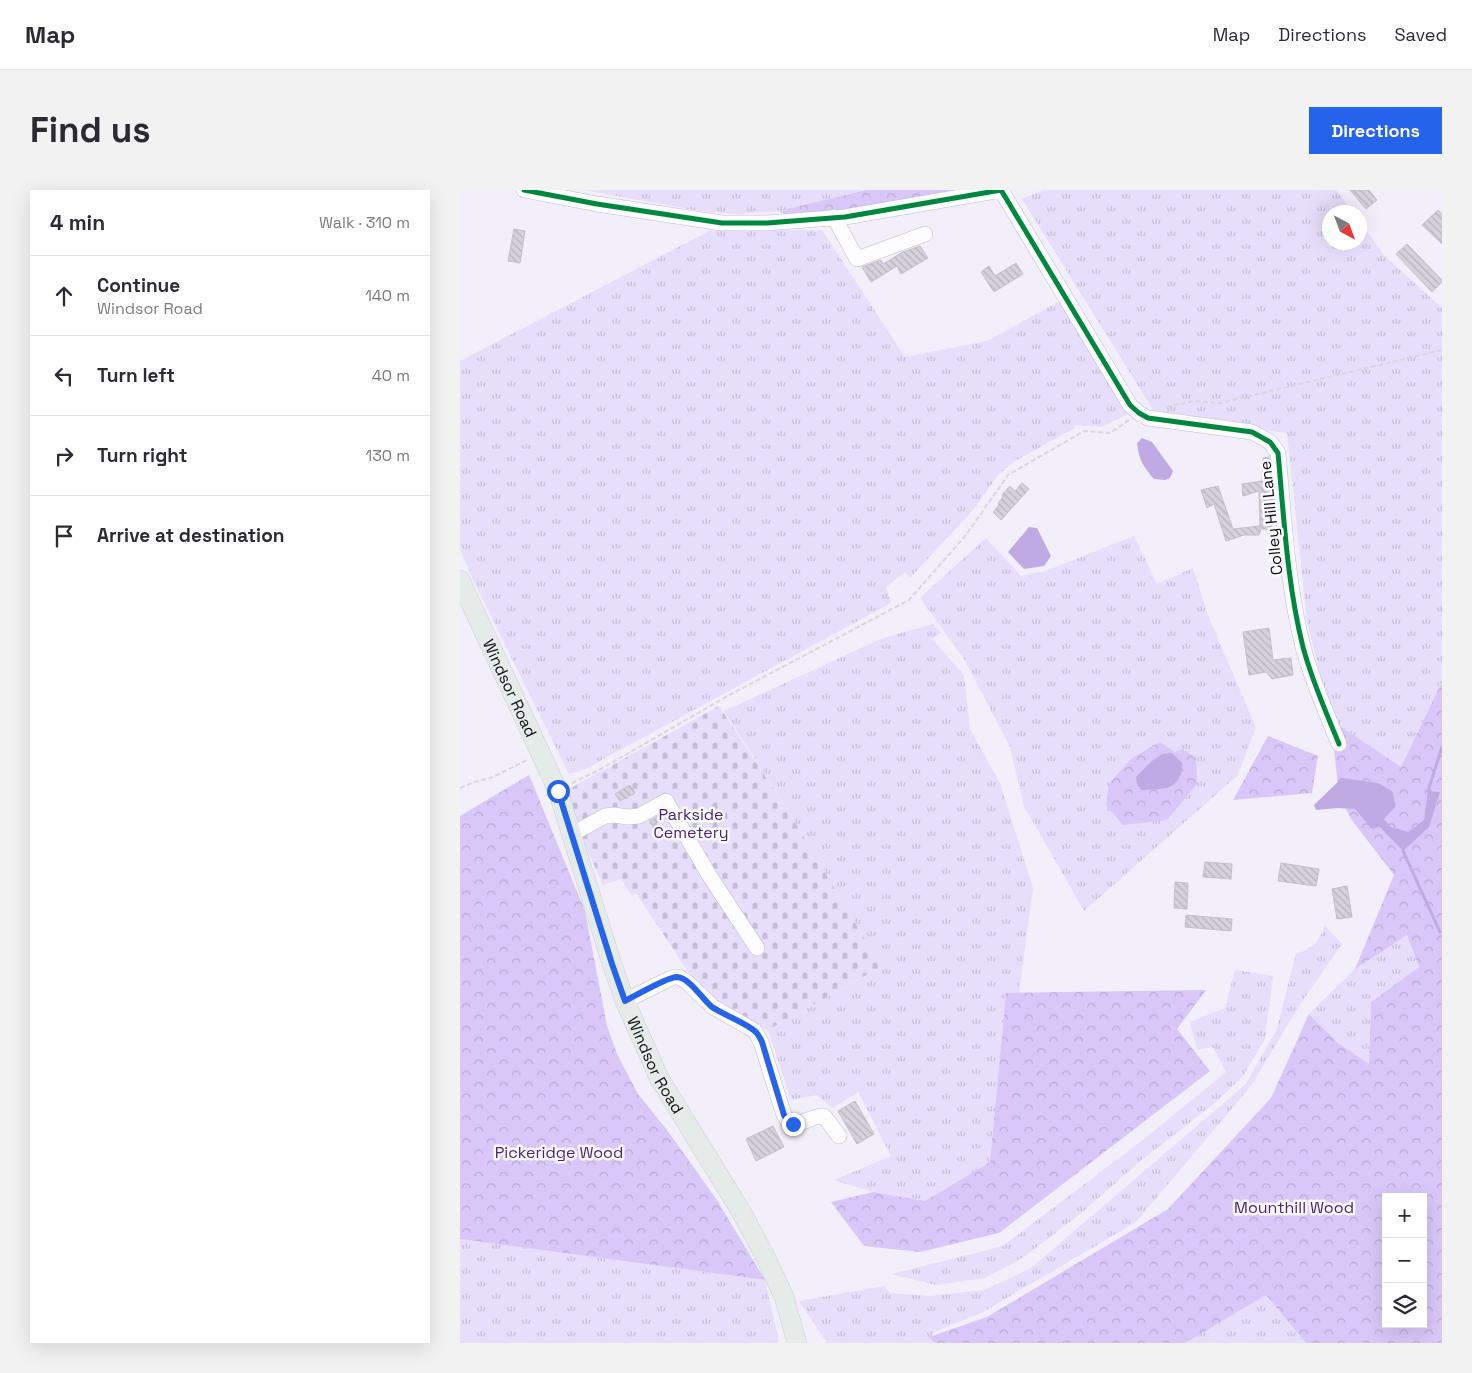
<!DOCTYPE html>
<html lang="en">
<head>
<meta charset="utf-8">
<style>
  body { margin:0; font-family:"Space Grotesk",sans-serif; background:#f2f2f3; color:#2b2b33 }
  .controls { position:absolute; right:15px; bottom:15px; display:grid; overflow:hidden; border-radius:0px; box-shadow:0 5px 20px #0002 }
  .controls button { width:45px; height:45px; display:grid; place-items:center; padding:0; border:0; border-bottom:1px solid #e1e1e2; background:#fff; color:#2b2b33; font:25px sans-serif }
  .compass { position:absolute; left:862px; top:15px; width:45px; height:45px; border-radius:50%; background:#fff; box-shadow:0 5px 20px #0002; rotate:139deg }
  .stop { position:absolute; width:15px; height:15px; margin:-11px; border:4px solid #2563eb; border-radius:50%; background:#fff }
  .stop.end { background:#2563eb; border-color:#fff; box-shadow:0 1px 5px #0008 }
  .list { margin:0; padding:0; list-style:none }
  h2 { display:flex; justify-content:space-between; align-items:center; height:65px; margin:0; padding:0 20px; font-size:21px }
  h2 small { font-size:16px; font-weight:400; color:#7c7c81 }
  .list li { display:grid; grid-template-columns:32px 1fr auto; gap:15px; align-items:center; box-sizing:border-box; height:80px; padding:0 20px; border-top:1px solid #e1e1e2 }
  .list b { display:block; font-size:19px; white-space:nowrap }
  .list p { margin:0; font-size:16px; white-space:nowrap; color:#7c7c81 }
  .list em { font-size:16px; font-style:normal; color:#7c7c81 }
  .icon { flex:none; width:28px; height:28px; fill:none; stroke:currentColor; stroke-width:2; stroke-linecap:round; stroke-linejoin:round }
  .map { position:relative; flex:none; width:982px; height:1153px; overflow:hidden; border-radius:0px }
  header { display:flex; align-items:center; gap:30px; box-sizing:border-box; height:70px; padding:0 25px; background:#fff; border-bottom:1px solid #e1e1e2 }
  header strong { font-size:24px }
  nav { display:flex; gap:28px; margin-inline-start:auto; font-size:18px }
  .intro { display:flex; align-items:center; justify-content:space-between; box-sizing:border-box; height:120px; padding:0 30px }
  h1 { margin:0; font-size:35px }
  .button { padding:12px 22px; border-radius:0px; background:#2563eb; color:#fff; font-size:18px; font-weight:700 }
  main { display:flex; gap:30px; padding:0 30px }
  aside { flex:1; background:#fff; border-radius:0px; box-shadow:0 5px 20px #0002 }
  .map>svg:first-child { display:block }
  .grass { fill:url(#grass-tufts) }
  .forest { fill:url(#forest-crowns); fill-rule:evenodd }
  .cemetery { fill:url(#cemetery-stones) }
  .water { fill:#bfaae4 }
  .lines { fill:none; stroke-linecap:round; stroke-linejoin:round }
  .stream { stroke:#bfaae4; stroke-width:3 }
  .building { fill:url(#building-back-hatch); stroke:#c3c0ca }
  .minor-casing { stroke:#c2bec8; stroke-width:16 }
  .major-casing { stroke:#cfcdd3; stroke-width:20 }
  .path { stroke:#d8d7db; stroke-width:2; stroke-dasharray:5 2.5; stroke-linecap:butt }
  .minor { stroke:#fdfcfe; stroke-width:15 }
  .major { stroke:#e4ebe9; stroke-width:19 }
  .cycleway-casing { stroke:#fbfaff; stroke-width:8 }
  .cycleway { stroke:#00873e; stroke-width:5 }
  .route { stroke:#2563eb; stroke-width:6 }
  .labels { text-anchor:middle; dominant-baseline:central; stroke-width:5; stroke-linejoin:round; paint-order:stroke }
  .street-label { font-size:16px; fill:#110e16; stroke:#fbfaff }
  .park-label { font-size:16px; fill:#4a217b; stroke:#fbfaff }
</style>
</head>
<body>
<header>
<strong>Map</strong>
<nav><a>Map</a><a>Directions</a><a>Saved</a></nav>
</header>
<div class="intro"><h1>Find us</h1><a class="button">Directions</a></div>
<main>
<aside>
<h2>4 min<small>Walk · 310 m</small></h2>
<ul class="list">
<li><svg class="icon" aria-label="ahead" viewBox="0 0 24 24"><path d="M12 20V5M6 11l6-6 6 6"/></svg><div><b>Continue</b><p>Windsor Road</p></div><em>140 m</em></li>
<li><svg class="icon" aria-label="left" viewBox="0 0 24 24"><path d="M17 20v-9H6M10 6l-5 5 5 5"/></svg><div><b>Turn left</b></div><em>40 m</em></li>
<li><svg class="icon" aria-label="right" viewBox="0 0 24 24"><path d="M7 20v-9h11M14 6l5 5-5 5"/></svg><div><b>Turn right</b></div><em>130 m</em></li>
<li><svg class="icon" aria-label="arrive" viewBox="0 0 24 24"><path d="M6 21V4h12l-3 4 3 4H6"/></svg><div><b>Arrive at destination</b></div></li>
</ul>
</aside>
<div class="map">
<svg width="982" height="1153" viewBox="0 0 982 1153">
  <defs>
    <pattern id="grass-tufts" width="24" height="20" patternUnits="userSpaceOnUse" patternTransform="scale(1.25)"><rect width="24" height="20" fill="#e7defb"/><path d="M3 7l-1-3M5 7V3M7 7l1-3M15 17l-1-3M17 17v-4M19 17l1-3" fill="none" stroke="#c5bdd6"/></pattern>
    <pattern id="forest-crowns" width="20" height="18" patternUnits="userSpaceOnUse" patternTransform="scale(1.25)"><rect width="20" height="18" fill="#d8c7f8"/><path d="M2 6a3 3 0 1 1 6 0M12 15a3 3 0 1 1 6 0" fill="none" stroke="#b8aad4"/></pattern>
    <pattern id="cemetery-stones" width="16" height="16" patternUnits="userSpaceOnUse" patternTransform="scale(1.25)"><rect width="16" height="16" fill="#e7defb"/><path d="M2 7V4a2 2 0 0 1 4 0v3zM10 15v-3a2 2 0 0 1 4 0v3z" fill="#c5bdd6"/></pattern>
    <pattern id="building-back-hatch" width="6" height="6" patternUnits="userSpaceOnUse" patternTransform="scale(1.25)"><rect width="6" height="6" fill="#d5d2dc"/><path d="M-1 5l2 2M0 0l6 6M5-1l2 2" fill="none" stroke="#b6b3bc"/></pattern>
  </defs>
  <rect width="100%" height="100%" fill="#f2eefa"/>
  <path class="grass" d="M124,0H406L319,21L277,24L240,21Z
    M583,0H876L893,22H869V52H899L900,32L924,65L982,118V492L941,578L871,530L847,431L827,243L695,223L562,9Z
    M362,40L445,167L527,151L600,111L670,223L641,237L616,235L613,239L555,271L539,284L513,320L450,388L445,382L426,397L431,413L125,579L109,584L14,392L0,359V171L249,41Z
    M674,346L697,394L733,378L747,423L796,538L777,586L624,721L564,616L550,557L504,469L460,408L526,348L561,386L583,382Z
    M473,434L481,443L472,449L504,485L510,539L540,593L573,698L559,803L546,804L530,972L465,1011L413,1002L374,990L431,966L398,902L372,918L357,905L331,910L308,840L416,780L422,778L327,619L264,521L423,448Z
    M865,736L882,754L839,816L791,896L676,1032L523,1122L472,1143L475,1153H367L339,1111L424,1096L430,1103L470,1106L525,1100L571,1078L786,894L817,839L836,764C853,758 858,753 865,736Z
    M947,745L959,777L911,812L909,874L878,853L849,824L895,779Z
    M775,780L813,786L805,849L783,886L755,913L683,969L620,1024L564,1067L525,1088L476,1095L431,1084L543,1056L684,949L766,882L753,857L737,860L730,832L765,818Z
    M0,1049L305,1090L318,1146V1153H0Z
    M806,1105L846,1153H725Z"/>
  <path class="forest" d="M406,0H511L453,11L328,26L319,21Z
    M982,492V1151L981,1153H846L806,1105L725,1153H475L469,1147L527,1127L708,1019L811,908L849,824L878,853L909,874L911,812L959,777L947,745L895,779L934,685L891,629L879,606L871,530L941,577ZM926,1007H963V1134H926Z
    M808,546L858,566L852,603L773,610Z
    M700,552L715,562L722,559L736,568L737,594L707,630L663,635L646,615L649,594L672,568Z
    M69,585L125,721L147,836L157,864L178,904L207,940L257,1010L305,1090L0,1049V626Z
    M746,800L717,839L750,881L539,1043L460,1062L404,1056L371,1012L413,1002L465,1011L530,972L546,803Z"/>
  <path class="cemetery" d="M259,516L327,619L422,778L417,779L308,840L264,822L235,792L176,703L172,706L161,689L143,695L102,603Z"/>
  <path class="water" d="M682,248L692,252L713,281L710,288L705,290L694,289C683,276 679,270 677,253Z
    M569,337L577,338L591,366L584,376L564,379L548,362Z
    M712,563L722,573C722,601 703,599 681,600L677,594L676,587L692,571L702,564Z
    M882,588L918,593L933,602L935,617L924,629L931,637L948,642L964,630L968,601L980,602L969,637L943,661L920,637L912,639L895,619L878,618L856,620L854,615Z"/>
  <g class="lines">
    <path class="stream" d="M968,601L982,557
      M943,661L980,742"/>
  </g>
  <path class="building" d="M890,0H909L917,10L906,19Z
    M978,20L982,24V54L962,35Z
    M54,39L65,41L60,73L48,71Z
    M947,54L982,90V92L972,102L936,64Z
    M460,56L468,68L441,84L437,76L411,92L402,77L421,70L423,74L443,62Z
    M556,73L563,84L534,102L521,82L529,76L535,86Z
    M809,267L813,310L811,339H801L799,345H784L766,351L754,314L747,318L741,300L758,296L773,339L800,336L799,301L783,306L782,294L802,291L803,268Z
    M562,293L569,299L541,330L533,322L539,315L538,313L543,307L542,305L550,296L555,301Z
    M809,438L813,470L831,468L833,485L812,489L806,482L789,485L783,442Z
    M170,595L175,603L160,611L155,604Z
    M200,625L203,629L192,635L189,631Z
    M745,672L772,674L771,689L743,687Z
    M821,673L859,679L856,696L818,691Z
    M715,692L728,693L727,719L714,718Z
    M887,696L892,727L877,729L872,699Z
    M726,725L772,729L771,741L725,737Z
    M395,911L414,944L397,954L378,921Z
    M313,936L324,957L296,971L286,949Z"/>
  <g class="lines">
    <g class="minor-casing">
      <path id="minor" d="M64,0L137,14L262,33H307L385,27L541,0
        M541,0L670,215L679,223L688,228L792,242L810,252L818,263C824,328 827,393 843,457C852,491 866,522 879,554
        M374,27L397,69L465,44
        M112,644L145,626L154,625L168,627L179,626L206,611L249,685L297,758
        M165,811L205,791L214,787H219L228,793L253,817L295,841L301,852L324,925L329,933C341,937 351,925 364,926L379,946"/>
    </g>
    <g class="major-casing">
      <g id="major">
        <path id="s1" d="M0,390L98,601L152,774L165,811L199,888L282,1023L306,1068L324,1107L337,1153"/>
      </g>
    </g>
    <path class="path" d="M706,217L734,211L760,213L982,160
      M112,593L139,580L264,508L449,410L506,345L548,285L624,241L650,243L669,230
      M0,598L14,592L31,588L67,570"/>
    <use href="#minor" class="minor"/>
    <use href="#major" class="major"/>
    <g class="cycleway-casing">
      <path id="cycleway" d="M64,0L137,14L262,33H307L385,27L541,0
        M541,0L670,215L679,223L688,228L792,242L810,252L818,263C824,328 827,393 843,457C852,491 866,522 879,554"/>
    </g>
    <use href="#cycleway" class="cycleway"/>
  </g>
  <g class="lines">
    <path class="route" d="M98,601L152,774L165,811C175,806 207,787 217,787C230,788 242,809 252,817C264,825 286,833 296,842C298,844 300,848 302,852L324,925L329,933L333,934"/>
  </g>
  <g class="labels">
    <g class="street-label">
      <text transform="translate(811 328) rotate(-96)">Colley Hill Lane</text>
      <text stroke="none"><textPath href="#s1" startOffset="119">Windsor Road</textPath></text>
      <text stroke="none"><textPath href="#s1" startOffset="524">Windsor Road</textPath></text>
    </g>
    <g class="park-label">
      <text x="231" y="624">Parkside<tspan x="231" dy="18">Cemetery</tspan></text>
      <text x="99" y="962">Pickeridge Wood</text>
      <text x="834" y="1017">Mounthill Wood</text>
    </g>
  </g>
</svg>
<div class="controls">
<button>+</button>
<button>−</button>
<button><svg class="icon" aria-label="layers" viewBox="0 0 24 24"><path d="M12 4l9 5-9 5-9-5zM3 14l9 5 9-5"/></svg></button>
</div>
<svg class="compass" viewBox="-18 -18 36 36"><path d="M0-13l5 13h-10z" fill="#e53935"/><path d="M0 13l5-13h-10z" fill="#7c7c81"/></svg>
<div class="stop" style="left:98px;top:601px"></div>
<div class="stop end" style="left:333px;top:934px"></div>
</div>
</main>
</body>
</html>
